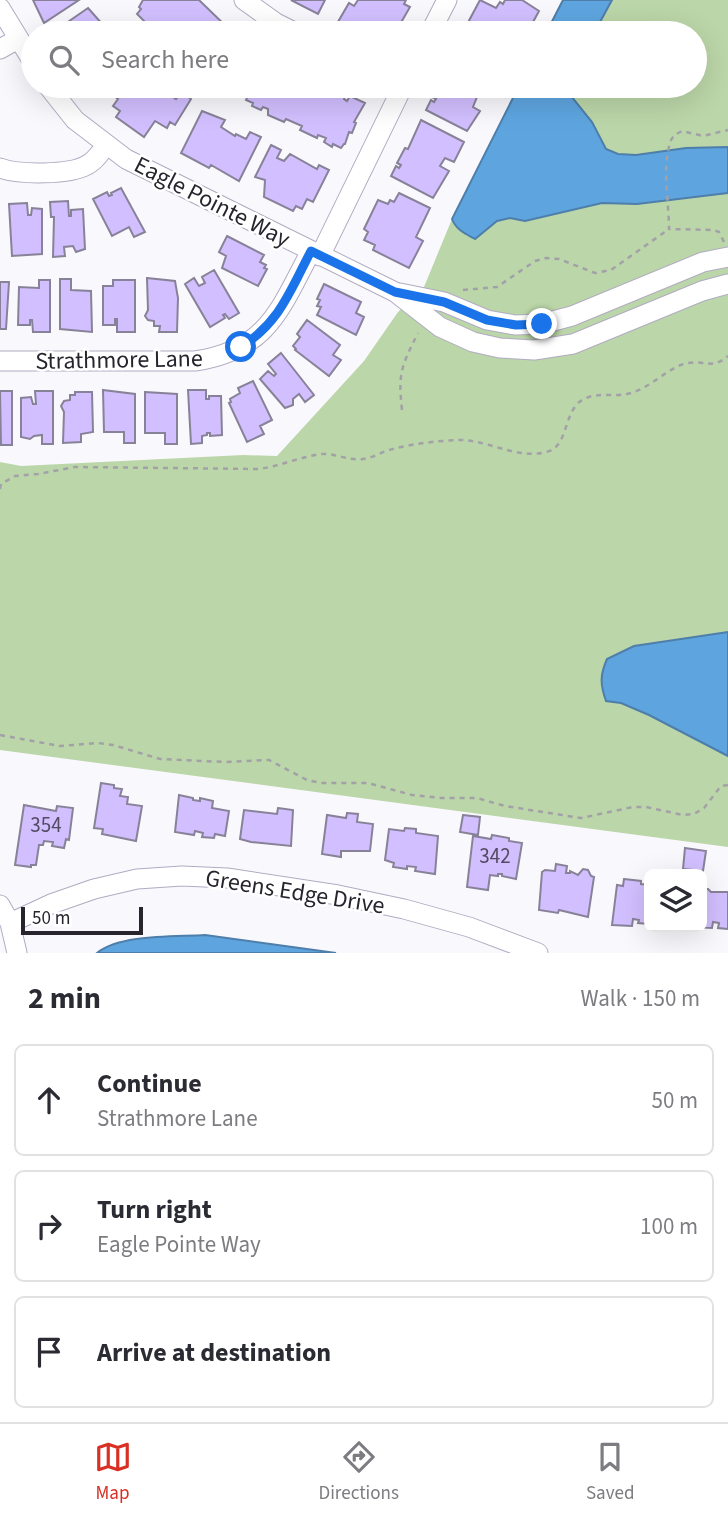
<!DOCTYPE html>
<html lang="en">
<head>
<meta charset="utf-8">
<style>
  body { margin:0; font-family:"Source Sans 3",sans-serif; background:#f2f2f3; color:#2b2b33 }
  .controls { position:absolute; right:21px; bottom:21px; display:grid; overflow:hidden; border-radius:10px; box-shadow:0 7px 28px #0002 }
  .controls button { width:63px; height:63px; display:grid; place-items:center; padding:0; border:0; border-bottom:2px solid #e1e1e2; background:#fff; color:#2b2b33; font:35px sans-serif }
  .scale { position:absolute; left:21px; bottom:18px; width:122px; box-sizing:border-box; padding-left:7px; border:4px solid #27242d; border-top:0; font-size:19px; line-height:24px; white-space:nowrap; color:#27242d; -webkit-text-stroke:5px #fff; paint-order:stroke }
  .stop { position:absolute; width:21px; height:21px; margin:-16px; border:5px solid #1a73e8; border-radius:50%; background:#fff }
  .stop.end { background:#1a73e8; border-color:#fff; box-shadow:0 2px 7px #0008 }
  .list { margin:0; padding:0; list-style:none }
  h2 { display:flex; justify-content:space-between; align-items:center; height:91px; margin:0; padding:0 28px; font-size:30px }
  h2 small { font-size:23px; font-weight:400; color:#7c7c81 }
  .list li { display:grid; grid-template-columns:46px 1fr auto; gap:21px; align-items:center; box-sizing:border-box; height:112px; margin:0 14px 14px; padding:0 14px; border:2px solid #e1e1e2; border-radius:10px }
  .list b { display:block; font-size:26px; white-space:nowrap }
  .list p { margin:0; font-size:23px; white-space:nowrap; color:#7c7c81 }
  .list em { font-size:23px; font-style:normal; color:#7c7c81 }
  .icon { flex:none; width:38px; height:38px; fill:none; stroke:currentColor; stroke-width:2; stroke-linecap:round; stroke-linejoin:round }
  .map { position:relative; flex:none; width:728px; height:953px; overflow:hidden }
  .search { position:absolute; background:#fff; box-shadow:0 7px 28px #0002; left:21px; right:21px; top:21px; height:77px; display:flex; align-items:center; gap:18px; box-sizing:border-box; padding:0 24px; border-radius:38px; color:#7c7c81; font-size:26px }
  .sheet { height:469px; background:#fff }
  nav { display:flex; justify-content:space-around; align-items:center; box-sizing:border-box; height:98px; border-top:2px solid #e1e1e2; background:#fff; font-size:19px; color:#7c7c81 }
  nav a { display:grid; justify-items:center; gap:4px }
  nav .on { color:#d93025 }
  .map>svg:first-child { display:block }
  .green { fill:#bbd6a8 }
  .water { fill:#5ea5e0; stroke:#4e7eaa; stroke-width:2 }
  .building { fill:#d2bfff; stroke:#888298; stroke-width:2 }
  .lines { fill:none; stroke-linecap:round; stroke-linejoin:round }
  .street-casing { stroke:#b1abc2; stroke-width:21 }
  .path { stroke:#a3a1a8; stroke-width:2.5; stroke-dasharray:5 5; stroke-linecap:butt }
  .street { stroke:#fff; stroke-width:19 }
  .route { stroke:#1a73e8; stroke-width:9 }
  .labels { text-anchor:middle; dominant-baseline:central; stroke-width:5; stroke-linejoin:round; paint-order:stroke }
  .number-label { font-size:21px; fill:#524b62 }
  .street-label { font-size:24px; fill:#27242d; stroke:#fff }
</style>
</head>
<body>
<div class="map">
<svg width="728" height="953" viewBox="0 0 728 953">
  <rect width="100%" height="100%" fill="#f9f8fd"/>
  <path class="green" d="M563,0H728V847L0,750V462L21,466L243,455L277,456L364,361L398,312L424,287L452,219L519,86H695V33H546Z"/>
  <path class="water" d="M563,0H612L594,33H546Z
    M519,86H567L571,96L592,122L606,149L618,154L636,155L686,148L728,147V193L637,204L602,203L525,221L510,218L497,221L475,239C466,234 456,230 452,219Z
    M728,632V756L649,715L621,703L606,701C600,684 600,675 607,659L634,646Z
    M205,935L336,953H97C120,934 175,937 205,935Z"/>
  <path class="building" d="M33,0H79L44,23Z
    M143,0H199L233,33H172L174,32L165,25L156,33L137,14L141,9L139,7Z
    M291,0H325L318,14Z
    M358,0H406L404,4L410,7L395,33H386L378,29L375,33H343L335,27L349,3L354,6Z
    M480,0L496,8L500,2L503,4L505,0H522L539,11L527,33L519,30L518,33H469L464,30Z
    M88,8L104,26L96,31L98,33H52Z
    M120,86H157L176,99L181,92L191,99L175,125L170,122L167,128L155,121L144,137L116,117L120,111L113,106L118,99L113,95Z
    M252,86H330L346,94L344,99L347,101L350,96L365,103L354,122L356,123L352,133L349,132L345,144H344L341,148L333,144L332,147L324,142L326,138L318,135L317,138L300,130L302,126L286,119L284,122L268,115V109L263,107L261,110L252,106L253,103L246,100Z
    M437,86H485L483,89L481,87L473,107L480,111L467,131L426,110L431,100L434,102L436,99L432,97Z
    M202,111L225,120L221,127L235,136L236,134L246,139L250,132L261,137L239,181L211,165L209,168L181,153Z
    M421,120L464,142L454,162L445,158L440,166L449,171L433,198L391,176L396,166L399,168L401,165L397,163L405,148L408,149Z
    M271,145L281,150L277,158L284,161L290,154L317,169L319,165L329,170L313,202L307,199L302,209L296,206L293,211L264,197L265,180L255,177Z
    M121,188L145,232L134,237L129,227L112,236L93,199L107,192L109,196L112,195L111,193Z
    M399,193L430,208L416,237L423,241L409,268L373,250L375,245L364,240L368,232L364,229L378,200L388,204L390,200L394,202Z
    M68,201L69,216H71V210L83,209L85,249L76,252L73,246L64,247L65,256L53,257L54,217H51L50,202Z
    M27,203L28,215H31L32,208L42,209V254L12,256L9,204Z
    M227,236L264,255L260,262L266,265L264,268L267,269L258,286L222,268L226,256L219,252Z
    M214,270L239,313L229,319L225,314L223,315L225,318L210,327L185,284L194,278L199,286L205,283L202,277Z
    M147,278L175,281L178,298L177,332H159L160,326H154V321L148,320L145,316L148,310Z
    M60,279H71V290L91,291L92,332L60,329Z
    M39,280H50V332H33L32,320H30V325H18L19,287L39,288Z
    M113,280H135V332H117V319H115V325H103V286H113Z
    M0,282H9L6,329H0Z
    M324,284L361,302L356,313L364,317L356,335L317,315L321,307L317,306L320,300L317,299Z
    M307,320L340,345L333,355L341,360L329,376L295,350L296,349L293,346L300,337L297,334Z
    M281,353L314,395L305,402L299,394L293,399V405L285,408L260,379L268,371L274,376L276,374L268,364Z
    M253,381L272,420L260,426L264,434L247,442L229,403L231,402L230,399L240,393L238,388Z
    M103,390L135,394V443H124V432H104Z
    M188,390H206V399H209V396H221L222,435L210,436V433H207V435L202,436V443L191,444Z
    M0,391H12V445H1Z
    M35,391H53V444H42V435L34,436L30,439L21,437V398L31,397L33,404H36Z
    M75,392H92L93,432L81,434V442L63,443L64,412L61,406L64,401L70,400V395H75Z
    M145,392L177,394V444H165V433H145Z
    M101,783L114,785V788L122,789L120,796L128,797L127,804L142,806L136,841L102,834L103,829L94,828Z
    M179,795L193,798V800L200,801V798L213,801L212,808L229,811L225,836L215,834L214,838L202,837L203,833L195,831L194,835L175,832Z
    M24,805L56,811L57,806L73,808L69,840L66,839L64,848L52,846L53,842L44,841L43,845H39L36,865H31V867L15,865Z
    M278,808L293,810L291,846L251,842L240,839L244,810L277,814Z
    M347,813L358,814L357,822L373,824L370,851H341V857L322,854L327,815L346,818Z
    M463,815L480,817L478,835L460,832Z
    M405,828L416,829V833L438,836L435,874L415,871L416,867L407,866V869L393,867L394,863L385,860L389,829L404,831Z
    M492,835L509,838V841L522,843L516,879L502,876V874H498V876L490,875L488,890L467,887L473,836L491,839Z
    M685,848L706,851L703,871L683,869Z
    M556,864L567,866L566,873H570V871L578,875L583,869L588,870L591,876L594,877L588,917L559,910L558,913L539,910L542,872L545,870L555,871Z
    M624,879L641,881V884L649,885V924L638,923L639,920L633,919L632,926L612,925L617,885L623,886Z
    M702,889H708L711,892H728V929L718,928L719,923L713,922L712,928L693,927H702Z"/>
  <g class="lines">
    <g class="street-casing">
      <path id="street" d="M244,0L276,23L296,33
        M0,8L33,62
        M430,33L447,0
        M0,49L18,39
        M48,86L75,120L126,159L395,292L440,327L473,342L500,348L534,350L573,344L702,291L728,284
        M0,168C19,175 70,175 87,165C95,161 101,152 106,145
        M320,256L403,86
        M400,293L444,302L487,320L515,325L542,324L572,316L703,262L728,257
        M0,361H195C268,350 280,309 311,251
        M0,905L10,923L17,953
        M10,923L51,904L94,889L137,879L182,876L227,878L338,895L404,909L469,927L538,953"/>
    </g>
    <path class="path" d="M724,242L719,232L714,230L669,229C669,202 662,169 670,143C672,136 676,134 682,131L703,136L728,130
      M463,290L497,287L535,261L546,258L559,259L595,273L611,270L669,229
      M402,410C398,373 401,367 418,333
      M0,489L1,484L15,476L38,474L75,467L259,469C280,466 300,457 321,454C335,453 349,461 363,459C372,458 380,453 389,450C410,444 436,441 457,440C487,439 517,460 546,452C570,447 562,410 584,399C597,392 613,397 627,394C651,389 667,367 688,363C705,360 712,370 728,356
      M0,735L60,746L98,743L113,745L160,759L225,762L269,760L307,780L321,783H368L412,795L441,798H477L505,806L581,818L633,807H646L683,815L694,814L704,808L721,786L728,785"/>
    <use href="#street" class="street"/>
  </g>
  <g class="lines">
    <path class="route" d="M241,347C280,322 290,291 311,251L395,292L444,302L487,320L516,325L542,324"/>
  </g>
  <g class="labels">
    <g class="number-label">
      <text x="46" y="825">354</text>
      <text x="495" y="856">342</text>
    </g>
    <g class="street-label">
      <text transform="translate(212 202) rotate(27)">Eagle Pointe Way</text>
      <text transform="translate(119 360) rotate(-1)">Strathmore Lane</text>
      <text transform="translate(295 892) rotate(9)">Greens Edge Drive</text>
    </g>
  </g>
</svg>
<div class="controls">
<button><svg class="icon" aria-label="layers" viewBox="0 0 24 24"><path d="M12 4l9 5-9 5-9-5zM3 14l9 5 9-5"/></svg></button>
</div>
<div class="scale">50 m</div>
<div class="stop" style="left:241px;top:347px"></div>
<div class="stop end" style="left:542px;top:324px"></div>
<div class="search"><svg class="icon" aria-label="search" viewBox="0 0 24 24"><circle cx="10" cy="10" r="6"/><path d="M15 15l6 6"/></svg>Search here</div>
</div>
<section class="sheet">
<h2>2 min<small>Walk · 150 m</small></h2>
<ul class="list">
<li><svg class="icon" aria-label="ahead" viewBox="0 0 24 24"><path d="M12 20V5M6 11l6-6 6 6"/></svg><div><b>Continue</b><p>Strathmore Lane</p></div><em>50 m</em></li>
<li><svg class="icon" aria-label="right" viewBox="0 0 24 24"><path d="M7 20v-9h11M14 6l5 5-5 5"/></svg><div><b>Turn right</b><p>Eagle Pointe Way</p></div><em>100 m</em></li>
<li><svg class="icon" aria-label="arrive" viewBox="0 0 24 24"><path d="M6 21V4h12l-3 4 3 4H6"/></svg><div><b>Arrive at destination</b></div></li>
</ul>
</section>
<nav>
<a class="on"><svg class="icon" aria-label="map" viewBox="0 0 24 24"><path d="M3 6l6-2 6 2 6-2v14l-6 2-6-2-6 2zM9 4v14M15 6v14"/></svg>Map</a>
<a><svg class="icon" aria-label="directions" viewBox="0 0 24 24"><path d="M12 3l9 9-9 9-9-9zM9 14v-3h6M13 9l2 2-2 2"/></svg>Directions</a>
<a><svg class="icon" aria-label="saved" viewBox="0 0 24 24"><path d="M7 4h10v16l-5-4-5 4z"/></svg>Saved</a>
</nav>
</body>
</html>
